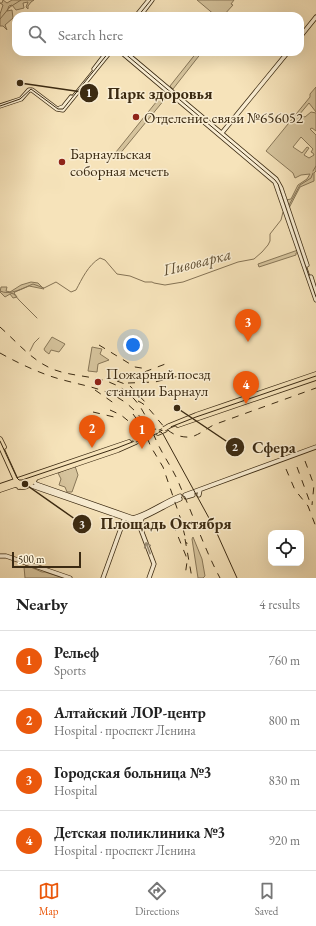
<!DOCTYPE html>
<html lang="en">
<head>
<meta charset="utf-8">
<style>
  body { margin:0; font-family:"EB Garamond",serif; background:#f6f6f6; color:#222 }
  .controls { position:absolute; right:12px; bottom:12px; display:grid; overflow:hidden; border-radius:8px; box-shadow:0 4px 16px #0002 }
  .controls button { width:36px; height:36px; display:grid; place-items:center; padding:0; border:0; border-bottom:1px solid #e0e0e0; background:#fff; color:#222; font:20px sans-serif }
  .scale { position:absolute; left:12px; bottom:10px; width:69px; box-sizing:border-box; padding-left:4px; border:2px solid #3b2a12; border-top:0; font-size:11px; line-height:14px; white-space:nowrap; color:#3b2a12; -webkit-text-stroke:3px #f9edd2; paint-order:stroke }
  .you { position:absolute; left:133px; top:345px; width:14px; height:14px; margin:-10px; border:3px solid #fff; border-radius:50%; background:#1a73e8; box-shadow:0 0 0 6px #1a73e833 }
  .badge { display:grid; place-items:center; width:26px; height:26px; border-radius:50%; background:#ea580c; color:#fff; font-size:13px; font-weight:700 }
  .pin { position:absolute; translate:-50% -33px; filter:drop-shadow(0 1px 2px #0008) }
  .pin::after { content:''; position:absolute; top:21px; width:14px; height:12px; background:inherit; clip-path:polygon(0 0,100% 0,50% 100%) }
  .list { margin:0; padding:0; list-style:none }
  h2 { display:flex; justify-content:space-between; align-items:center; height:52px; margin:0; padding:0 16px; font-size:17px }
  h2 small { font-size:13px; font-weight:400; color:#767676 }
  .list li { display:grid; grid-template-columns:26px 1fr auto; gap:12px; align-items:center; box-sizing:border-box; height:60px; padding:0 16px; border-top:1px solid #e0e0e0 }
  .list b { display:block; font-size:15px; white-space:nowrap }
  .list p { margin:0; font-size:13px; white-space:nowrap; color:#767676 }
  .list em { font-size:13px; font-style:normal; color:#767676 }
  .icon { flex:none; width:22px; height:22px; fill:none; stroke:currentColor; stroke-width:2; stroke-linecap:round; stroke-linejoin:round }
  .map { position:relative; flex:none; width:316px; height:578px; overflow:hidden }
  .search { position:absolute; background:#fff; box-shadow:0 4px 16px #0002; left:12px; right:12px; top:12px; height:44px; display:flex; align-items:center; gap:10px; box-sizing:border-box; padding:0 14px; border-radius:12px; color:#767676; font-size:15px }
  .sheet { height:292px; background:#fff }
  nav { display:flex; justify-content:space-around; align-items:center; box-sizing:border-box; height:56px; border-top:1px solid #e0e0e0; background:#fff; font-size:11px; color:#767676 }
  nav a { display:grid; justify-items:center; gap:2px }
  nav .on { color:#ea580c }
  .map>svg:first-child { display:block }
  .green { fill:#d6c49d; stroke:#887758; fill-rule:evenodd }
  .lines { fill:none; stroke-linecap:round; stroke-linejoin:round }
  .stream { stroke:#857355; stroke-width:1 }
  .secondary-casing { stroke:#3b2a12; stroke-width:5 }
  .primary-casing { stroke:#3b2a12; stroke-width:5.5 }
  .secondary { stroke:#f9edd2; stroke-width:3.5 }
  .primary { stroke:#f6e3ba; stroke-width:4 }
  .tram { stroke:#3b2a12; stroke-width:1 }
  .rail { stroke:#3b2a12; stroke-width:1; stroke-dasharray:7 7; stroke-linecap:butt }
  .primary-bridge-casing { stroke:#3b2a12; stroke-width:5.5; stroke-linecap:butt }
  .primary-bridge { stroke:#f6e3ba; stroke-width:4 }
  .oneway { stroke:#9a8c72 }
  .poi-dot { fill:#8f2418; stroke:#f9edd2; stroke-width:1.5 }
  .labels { text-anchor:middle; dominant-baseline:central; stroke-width:3; stroke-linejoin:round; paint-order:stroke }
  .poi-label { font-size:15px; fill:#3b2a12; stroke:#f9edd2; text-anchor:start }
  .water-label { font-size:16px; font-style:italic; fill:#604f33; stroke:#f9edd2 }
  .leader { fill:none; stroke:#3b2a12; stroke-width:1.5 }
  .callout-dot { fill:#3b2a12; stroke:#f9edd2; stroke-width:1.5 }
  .mark-label { font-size:12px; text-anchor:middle; font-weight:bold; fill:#fff }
  .callout-label { font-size:16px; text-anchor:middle; font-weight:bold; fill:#3b2a12; stroke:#f9edd2; stroke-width:3; stroke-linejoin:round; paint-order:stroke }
</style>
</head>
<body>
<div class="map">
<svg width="316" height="578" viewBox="0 0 316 578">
  <rect width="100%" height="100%" fill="#f6e3ba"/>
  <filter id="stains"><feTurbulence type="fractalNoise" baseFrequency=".005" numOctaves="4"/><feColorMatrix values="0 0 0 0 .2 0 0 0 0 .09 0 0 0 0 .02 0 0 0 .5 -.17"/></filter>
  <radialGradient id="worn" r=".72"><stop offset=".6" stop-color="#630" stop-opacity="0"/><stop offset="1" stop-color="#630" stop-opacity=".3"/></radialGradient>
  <path class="green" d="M3,0L7,3L12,0H34L31,2L28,6V9L26,7L28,2L23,3L24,8L16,10L12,5L9,6L7,11L12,10L13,18L5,25L7,30L3,26H0V14L3,5L0,3H2Z
    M197,0H234L231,4L233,5L223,16H216Z
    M197,52H202L173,89L170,86Z
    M316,87V112L309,103L299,115L305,117L311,112L316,113V131L312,128L310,129L316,135V171L314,173V181L300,187L289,208L286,200L291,199L298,185L307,179L310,174L301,175L295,178L293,173L266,151L310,97V94ZM301,137L313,149L311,152L313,153L314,155L309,158L304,155L309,148L307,147L302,153L293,147Z
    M165,91L169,94L119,155L116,152Z
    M298,250V252L296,253V255L259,267L258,264Z
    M31,282L38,283L44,289L29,286L15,292L14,293L17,297L13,298L10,294L5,297L0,292L1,287H7L6,291L10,292L21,285Z
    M52,337L65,344L59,352L51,350L49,354L45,351L44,349Z
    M92,347L102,349L100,354L109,360L98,364L97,372L88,371Z
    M75,466L78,475L72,492H67L65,487L59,485L61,479L58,473Z
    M193,537L202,559L205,576L203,578H198L192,539Z
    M26,565L42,572H45L63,578H25L24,567Z"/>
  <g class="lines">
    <path class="stream" d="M0,19L10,7L21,0
      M313,171L316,166
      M288,207L300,185L311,178L313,173
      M0,291C10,296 23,288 33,284L44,288L56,282L71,292L76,290C82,279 88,265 100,258L105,260L117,274L130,276L145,282H152L154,283L165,285L183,282L238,262L254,259L262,252L268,245L270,241V234L281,220L283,212L284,211
      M10,293L14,294L19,300L37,318
      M30,351L34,343L39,338"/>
    <g class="secondary-casing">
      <path id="secondary" d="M136,16L149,0
        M140,16L152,0
        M300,37L316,17
        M121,52L275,182L316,300
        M125,52L276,179L281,188L307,265
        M94,69L107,52
        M0,106L21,99L29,90H32L57,109L63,110L110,52
        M60,108L63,107L71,97
        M221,134L288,52
        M311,277L316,293
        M32,479L36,484L133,518C149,514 164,502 180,496
        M29,485L133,521C144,519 167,504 180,499
        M185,495L316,447
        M199,495L200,490
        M186,497L193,495
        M142,518L140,527L154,564L149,578
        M0,556H6L70,578
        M103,578L125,517"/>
    </g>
    <g class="primary-casing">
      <path id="primary" d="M178,425L316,378
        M169,426L196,415L316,374
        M158,433L165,430
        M0,439L4,447
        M0,445L19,487
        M0,486L129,442
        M18,486C26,490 32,483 37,477
        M0,490L118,450L136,442"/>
    </g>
    <use href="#secondary" class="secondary"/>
    <use href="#primary" class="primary"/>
    <path class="tram" d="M138,16L151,0
      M123,52L275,180L278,184L316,297
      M0,106L20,99L31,89L58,109H63L109,52
      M157,432H161L163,434L215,529L237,578
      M0,441L17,478L19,480H22L117,448L196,417L316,376"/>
    <path class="rail" d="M0,327C17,342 33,362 55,370C77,378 104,375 124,390C143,404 147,420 156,440C163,456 174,470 180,486C194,517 204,548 220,578
      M99,345L135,367L148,369
      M0,353C16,362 33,370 50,376C85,388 116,386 141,418
      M118,380L131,377L168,363
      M117,381L130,386L146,403
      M128,383L155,382L183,375
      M95,390L118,406
      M138,401C154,408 159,428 176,435C182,437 189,438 194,436C202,433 208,427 216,424C249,412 283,400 316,388
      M110,410L121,415L132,424
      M93,412L114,417
      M133,414L143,428L151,447L163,467L180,517L187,544
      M305,461L314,485L312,505
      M297,467L311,505
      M286,469L295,490L308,506L316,527
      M173,524L186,556L187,562L185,576
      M185,539L192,578"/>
    <g class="primary-bridge-casing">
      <path id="primary-bridge" d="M164,429L169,426
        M135,440L157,431"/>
    </g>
    <use href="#primary-bridge" class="primary-bridge"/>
  </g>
  <defs><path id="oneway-shaft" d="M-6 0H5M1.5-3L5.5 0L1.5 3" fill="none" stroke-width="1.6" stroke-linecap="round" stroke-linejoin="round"/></defs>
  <use class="oneway" href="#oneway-shaft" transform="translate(148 548) rotate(-111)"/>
  <g class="poi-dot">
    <circle cx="136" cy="117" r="4"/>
    <circle cx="62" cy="162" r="4"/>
    <circle cx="98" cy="382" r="4"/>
  </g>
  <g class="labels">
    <g class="poi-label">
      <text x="144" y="117">Отделение связи №656052</text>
      <text x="70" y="153">Барнаульская<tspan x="70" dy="17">соборная мечеть</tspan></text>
      <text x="106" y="373">Пожарный поезд<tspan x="106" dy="17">станции Барнаул</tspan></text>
    </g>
    <g class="water-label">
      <text transform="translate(197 262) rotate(-14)">Пивоварка</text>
    </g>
  </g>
  <path class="leader" d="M20 83L89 93M177 408L235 447M25 484L82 524"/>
  <g class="callout-dot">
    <circle cx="20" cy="83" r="4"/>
    <circle cx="177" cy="408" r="4"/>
    <circle cx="25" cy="484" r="4"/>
    <circle cx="89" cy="93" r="10"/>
    <circle cx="235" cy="447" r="10"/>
    <circle cx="82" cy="524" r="10"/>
  </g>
  <g class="mark-label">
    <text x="89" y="97">1</text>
    <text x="235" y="451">2</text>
    <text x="82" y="528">3</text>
  </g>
  <g class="callout-label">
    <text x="160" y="99">Парк здоровья</text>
    <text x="274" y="453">Сфера</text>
    <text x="166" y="529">Площадь Октября</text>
  </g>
  <rect width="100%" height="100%" filter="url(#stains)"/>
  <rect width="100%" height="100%" fill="url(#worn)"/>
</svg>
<div class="controls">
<button><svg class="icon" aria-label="locate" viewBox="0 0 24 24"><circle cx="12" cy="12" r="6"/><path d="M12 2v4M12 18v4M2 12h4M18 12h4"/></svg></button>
</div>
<div class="scale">500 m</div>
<div class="you"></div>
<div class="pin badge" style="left:142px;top:449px">1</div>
<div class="pin badge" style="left:92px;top:448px">2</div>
<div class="pin badge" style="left:248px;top:342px">3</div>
<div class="pin badge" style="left:246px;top:404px">4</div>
<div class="search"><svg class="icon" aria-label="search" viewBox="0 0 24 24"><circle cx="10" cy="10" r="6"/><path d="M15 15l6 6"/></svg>Search here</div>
</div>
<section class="sheet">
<h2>Nearby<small>4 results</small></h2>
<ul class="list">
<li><span class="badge">1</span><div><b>Рельеф</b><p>Sports</p></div><em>760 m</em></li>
<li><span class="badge">2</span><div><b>Алтайский ЛОР-центр</b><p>Hospital · проспект Ленина</p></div><em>800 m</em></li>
<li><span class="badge">3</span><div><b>Городская больница №3</b><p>Hospital</p></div><em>830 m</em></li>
<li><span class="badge">4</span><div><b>Детская поликлиника №3</b><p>Hospital · проспект Ленина</p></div><em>920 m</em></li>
</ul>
</section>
<nav>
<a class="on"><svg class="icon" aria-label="map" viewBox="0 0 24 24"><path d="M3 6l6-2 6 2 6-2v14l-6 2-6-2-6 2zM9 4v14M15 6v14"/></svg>Map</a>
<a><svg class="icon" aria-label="directions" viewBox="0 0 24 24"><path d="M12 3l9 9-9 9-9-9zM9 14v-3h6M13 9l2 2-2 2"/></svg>Directions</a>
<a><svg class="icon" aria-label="saved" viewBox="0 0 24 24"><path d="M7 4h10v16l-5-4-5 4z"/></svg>Saved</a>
</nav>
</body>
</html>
